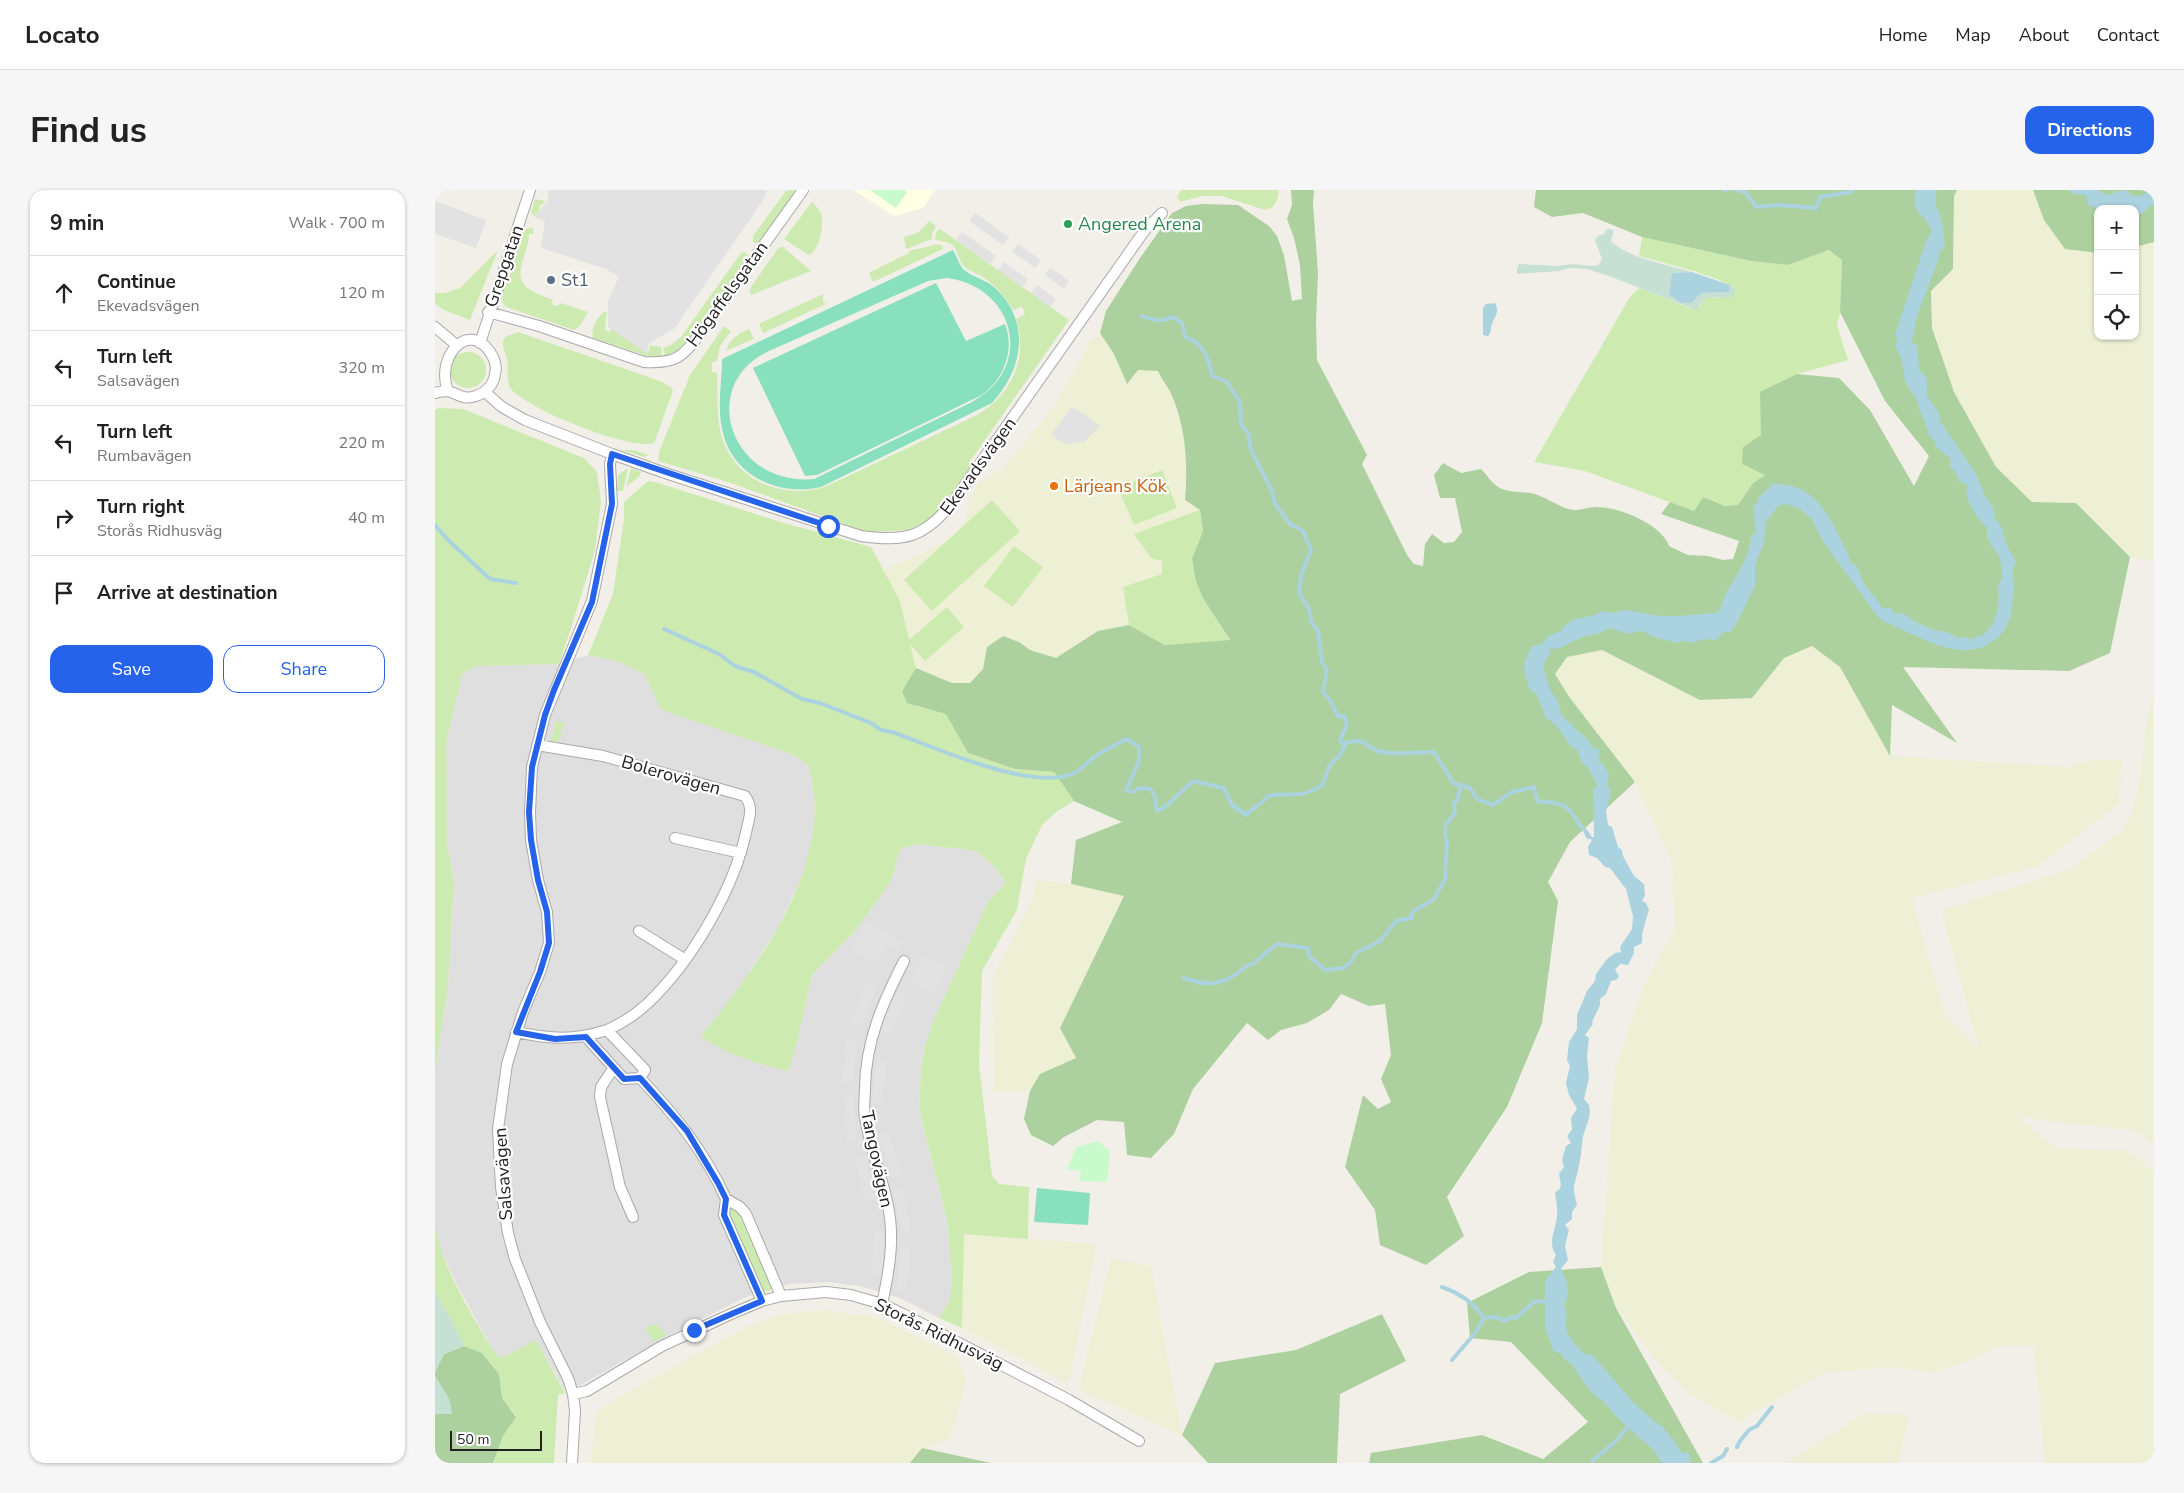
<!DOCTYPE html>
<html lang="en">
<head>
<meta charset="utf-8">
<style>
  body { margin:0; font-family:"Nunito Sans",sans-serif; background:#f6f6f6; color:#222 }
  .controls { position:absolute; right:15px; top:15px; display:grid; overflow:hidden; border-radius:10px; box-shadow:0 1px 4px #0004 }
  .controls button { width:45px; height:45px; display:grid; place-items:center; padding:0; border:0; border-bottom:1px solid #e0e0e0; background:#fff; color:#222; font:25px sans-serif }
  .scale { position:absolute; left:15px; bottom:12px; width:92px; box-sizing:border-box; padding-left:5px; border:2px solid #222; border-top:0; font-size:14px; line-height:18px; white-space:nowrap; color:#222; -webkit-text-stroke:4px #fff; paint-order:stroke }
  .stop { position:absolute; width:15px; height:15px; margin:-11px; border:4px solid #2563eb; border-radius:50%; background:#fff }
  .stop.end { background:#2563eb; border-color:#fff; box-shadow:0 1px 5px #0008 }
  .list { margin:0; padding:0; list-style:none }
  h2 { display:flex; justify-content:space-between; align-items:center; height:65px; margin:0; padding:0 20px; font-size:21px }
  h2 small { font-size:16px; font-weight:400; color:#767676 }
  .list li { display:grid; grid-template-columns:32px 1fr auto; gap:15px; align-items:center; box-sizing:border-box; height:75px; padding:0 20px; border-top:1px solid #e0e0e0 }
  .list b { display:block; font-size:19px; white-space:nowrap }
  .list p { margin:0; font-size:16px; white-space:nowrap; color:#767676 }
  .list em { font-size:16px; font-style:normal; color:#767676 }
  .actions { display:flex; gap:10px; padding:15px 20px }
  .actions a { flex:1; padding:11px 0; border:1px solid #2563eb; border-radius:15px; text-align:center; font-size:18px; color:#2563eb }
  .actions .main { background:#2563eb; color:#fff }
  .icon { flex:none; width:28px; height:28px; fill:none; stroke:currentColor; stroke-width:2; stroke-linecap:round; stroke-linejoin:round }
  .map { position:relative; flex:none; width:1719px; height:1273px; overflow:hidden; border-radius:15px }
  header { display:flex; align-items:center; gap:30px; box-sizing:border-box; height:70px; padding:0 25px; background:#fff; border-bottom:1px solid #e0e0e0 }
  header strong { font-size:24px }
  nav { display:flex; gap:28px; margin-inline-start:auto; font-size:18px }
  .intro { display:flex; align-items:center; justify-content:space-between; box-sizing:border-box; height:120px; padding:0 30px }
  h1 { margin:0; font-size:35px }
  .button { padding:12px 22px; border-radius:15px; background:#2563eb; color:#fff; font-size:18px; font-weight:700 }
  main { display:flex; gap:30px; padding:0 30px }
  aside { flex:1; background:#fff; border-radius:15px; box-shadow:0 1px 4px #0004 }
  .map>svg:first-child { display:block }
  .residential { fill:#e0dfdf }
  .education { fill:#ffffe5 }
  .farmland { fill:#eef0d5 }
  .grass { fill:#cdebb0 }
  .forest { fill:#add19e }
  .wetland { fill:#c6e0d4 }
  .park { fill:#c8facc }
  .pitch { fill:#88e0be; fill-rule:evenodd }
  .parking { fill:#e2e2e2 }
  .water { fill:#aad3df }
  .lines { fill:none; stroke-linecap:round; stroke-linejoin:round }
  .stream { stroke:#aad3df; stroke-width:4 }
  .river { stroke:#aad3df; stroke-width:22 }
  .minor-casing { stroke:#a9a9a9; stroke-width:12 }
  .minor { stroke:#fff; stroke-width:10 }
  .route { stroke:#2563eb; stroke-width:6 }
  .leisure-dot { fill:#2e9e5b; stroke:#fff; stroke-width:2 }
  .service-dot { fill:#5c6f8a; stroke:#fff; stroke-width:2 }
  .food-dot { fill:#e8710a; stroke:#fff; stroke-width:2 }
  .labels { text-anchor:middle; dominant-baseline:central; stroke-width:4.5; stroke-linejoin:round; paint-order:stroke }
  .leisure-label { font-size:18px; fill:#27864d; stroke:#fff; text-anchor:start }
  .street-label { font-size:18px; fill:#222; stroke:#fff }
  .service-label { font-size:18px; fill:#4e5e75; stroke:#fff; text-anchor:start }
  .food-label { font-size:18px; fill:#c56008; stroke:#fff; text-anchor:start }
</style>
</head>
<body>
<header>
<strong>Locato</strong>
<nav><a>Home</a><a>Map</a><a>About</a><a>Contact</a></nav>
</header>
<div class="intro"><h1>Find us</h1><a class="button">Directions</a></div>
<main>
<aside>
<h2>9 min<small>Walk · 700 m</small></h2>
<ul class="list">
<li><svg class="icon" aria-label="ahead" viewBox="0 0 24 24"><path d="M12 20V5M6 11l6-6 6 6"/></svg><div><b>Continue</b><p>Ekevadsvägen</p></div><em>120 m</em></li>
<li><svg class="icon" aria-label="left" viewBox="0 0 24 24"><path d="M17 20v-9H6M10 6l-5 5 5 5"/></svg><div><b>Turn left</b><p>Salsavägen</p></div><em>320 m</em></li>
<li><svg class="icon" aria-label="left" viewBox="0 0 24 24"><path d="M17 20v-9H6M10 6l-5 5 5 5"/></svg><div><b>Turn left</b><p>Rumbavägen</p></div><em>220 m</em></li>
<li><svg class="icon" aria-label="right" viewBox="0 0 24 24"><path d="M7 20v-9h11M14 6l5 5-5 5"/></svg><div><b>Turn right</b><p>Storås Ridhusväg</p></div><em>40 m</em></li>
<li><svg class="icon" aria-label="arrive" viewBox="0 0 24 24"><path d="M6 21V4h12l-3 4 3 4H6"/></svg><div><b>Arrive at destination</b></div></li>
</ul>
<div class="actions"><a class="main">Save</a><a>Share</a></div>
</aside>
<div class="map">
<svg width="1719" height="1273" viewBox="0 0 1719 1273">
  <rect width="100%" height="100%" fill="#f2efe9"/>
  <path class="residential" d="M153,465L182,471L209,484L224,512L359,565L373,575L377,589L379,607V643L372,676L343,737L302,802L266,846L353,880L362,852L377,785L418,743L443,710L457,689L465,659L484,654L541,661L560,677L571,693L553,712L498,832L490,856L486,880L484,919L512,1030L517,1086L515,1110L504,1128L465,1108L425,1096L392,1092L354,1094L311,1107L237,1144L131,1203L101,1150L67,1168L60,1164L21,1093L3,1053L0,1035V884L13,796L19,693L12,654L11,555L27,484L42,476L124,474Z"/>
  <path class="education" d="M418,0H500L488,18L459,26Z"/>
  <path class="farmland" d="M1522,0H1598L1609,30L1630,59L1663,63V146H1700V57L1719,52V371L1695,367L1641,313L1597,312L1561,277L1519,202L1497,138L1496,101L1518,79L1519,6Z
    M665,143L679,164L692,194L703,180L723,181L738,207L750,251L752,292L750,310L765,320L769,410L640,457L621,468L595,460L584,452L552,457L548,479L535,493H517L481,478L477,468L471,439L448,379L496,359L517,346L530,331L534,310L544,292L565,281L607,232L627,204L654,153Z
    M1377,456L1405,477L1455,566L1635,577L1653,570H1687L1684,613L1604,676L1476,708L1511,826L1544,859L1506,720L1636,679L1686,641L1697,624L1706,584L1709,544L1719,501V955L1704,941L1618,932L1582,926L1622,959L1691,960L1719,982V1273H1610L1599,1156H1563L1533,1171L1497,1182L1450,1177L1389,1183L1303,1231L1258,1206L1223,1173L1181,1117L1166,1077L1180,879L1209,795L1240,740L1237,671L1200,592L1135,508L1119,484L1132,467L1167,460L1265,510L1317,508L1349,468Z
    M601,690L636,694L689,705L625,838L641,869L605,884L595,901H559L558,787L597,711Z
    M529,1044L662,1054L634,1191L630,1192L527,1138Z
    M676,1068L716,1076L747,1245L644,1200Z
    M392,1120L443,1128L520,1166L531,1189L519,1237L513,1249L487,1258L475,1273H156L161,1224L169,1216L310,1137L340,1127L364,1122Z
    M1429,1224H1474L1463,1273H1352V1272Z"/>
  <path class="grass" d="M355,0L361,1L323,54L318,52V46L351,1Z
    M746,0H844L842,10L838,17L830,20L787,6H768L745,12L742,7Z
    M100,9L111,11L104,17L105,20L99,26L96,22Z
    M377,12C382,17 387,21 387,29C388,39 384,61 374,65L349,49Z
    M494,31L501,36L497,44V49L471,59L469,47L484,42Z
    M98,38V44H94C94,53 91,58 89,67C78,97 94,100 118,110L117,114L122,116L126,113L153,122L145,136L139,140L74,118L70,116L65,109L87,42L90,39Z
    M505,39L634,130L536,270L539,273L513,310L493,331L473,340L439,342H431L296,293L223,271L224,262L255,185L289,136L296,141L285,156L282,171L277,172V182L282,183C283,202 281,224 286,244C298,291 349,311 392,296L542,225C576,205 594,168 581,129L590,124L587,117L578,120C569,106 561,95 546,86C541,83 533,81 529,76C517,61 527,53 500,50L501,42Z
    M1207,47L1316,71L1353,75L1394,60L1407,70L1405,122L1402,135L1413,170L1362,184L1326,246L1308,257L1330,285L1318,293L1303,315L1290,316L1268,307L1259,321L1150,281L1099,272L1195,107L1204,98L1257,119L1265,116L1269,109L1279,107L1285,108L1300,99C1286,86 1225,72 1204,66Z
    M502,54L508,56V59L438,92L434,83L474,63V61Z
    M344,57H348L376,81L316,105L314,100Z
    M63,60L35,130L9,120L0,114V103H11L25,98Z
    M309,62L313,65L312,68L254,150L245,159L230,166L228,158L236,155L246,147L306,63Z
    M388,104V111L391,114L328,143L324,134Z
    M169,122H172L170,139L174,142L177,139L213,163L215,155L226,157L227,166L215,167L158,148C155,140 162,127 169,122Z
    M314,139L319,149L291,161C294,149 303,144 314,139Z
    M83,142L225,191L236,197L238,201L219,253C195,261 92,219 76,199C70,191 74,178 72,169C70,161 65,155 70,147Z
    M15 180a18 18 0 1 1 36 0a18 18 0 1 1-36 0Z
    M4,218L28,219L149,268L162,282L166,312L160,360L138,432L124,474L42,476L27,484L11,555L12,654L19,692L13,796L0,884V220Z
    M187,260H198L214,265L209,267Z
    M193,278L188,301H182L183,285Z
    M196,278L206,282L204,287L191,297Z
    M727,280L742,318L699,335L683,298Z
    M213,291L220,292L349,333L436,357L465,411L474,450L512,417L529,437L490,471L475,454L481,478L467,501L484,517L511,523L533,563L580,579L619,582L639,611L621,622L607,635L591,669L582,720L547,781L544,874L557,986L564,994L594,997L593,1049L529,1044L527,1138L504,1128L515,1110L517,1086L512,1030L484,919L486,880L490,856L498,832L553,712L571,693L560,677L541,661L484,654L465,659L457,689L443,710L418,743L377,785L362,852L353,881C321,873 293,866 266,846C323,776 403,670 373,575L359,565L224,519L223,512L209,484L182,471L153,465L178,404L189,329V312Z
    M557,310L585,341L497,421L469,390Z
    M765,320L768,341L757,369L769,410L795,451L730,455L694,435L688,397L727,384V371L716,368L699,344Z
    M579,356L608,377L578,417L549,396Z
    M121,531L130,533L124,543L128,544L121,553L116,552Z
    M296,1019H300C319,1039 326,1070 336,1095L335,1101H328L293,1027L294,1021Z
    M0,1035C8,1081 37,1124 60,1164L67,1168L101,1150L130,1203L123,1205L119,1273H58L68,1246L81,1226L67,1208L64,1184L47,1163L29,1156L18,1132L0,1102Z
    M219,1134H222L231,1145L218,1152L211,1138Z"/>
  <path class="forest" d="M856,0H879L878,13L883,83L881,132L882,170L932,265L927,274L972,365L979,374L988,376L990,354L997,344L1009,353L1019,352L1027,342L1020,308H1005L999,285L1008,273L1026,283L1046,279C1052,285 1058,295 1065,298C1077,304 1092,300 1105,306C1116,310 1129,320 1141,320C1147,320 1153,317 1160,317C1182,316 1227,334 1234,356L1253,365L1273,366L1288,370L1298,369L1304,351L1226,324L1235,312L1259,321L1268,307L1290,316L1303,315L1318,293L1330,285L1307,274L1308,257L1326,245L1325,202L1362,184L1404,188L1435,220L1479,296L1494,266L1450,211L1405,122L1407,70L1394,60L1353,75L1316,71L1207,47L1148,23L1117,27L1099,17L1101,0H1522L1519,6L1518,79L1496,101L1497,138L1519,202L1561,277L1597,312L1641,313L1695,367L1675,463L1634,481L1468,477L1522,553L1457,515L1455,566L1405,477L1377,456L1349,468L1317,508L1265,510L1167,460L1132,467L1120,484L1135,508L1200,592L1135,652L1113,692L1123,711L1107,833L1072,917L1012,1007L1029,1046L991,1075L945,1055L940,1020L910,977L928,905L943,919L956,912L946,889L956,865L950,814L934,816L906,804L894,820L872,833L846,840L833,850L812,833L758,899L739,944L716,968L692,965L689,932L662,930L629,947L618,956L596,945L589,929L595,901L605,884L641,868L625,838L689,706L636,694L641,650L687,632L639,611L619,582L580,579L533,563L511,524L472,513L467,501L481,478L517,493H535L548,479L552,457L568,446L584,452L595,460L621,468L663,441L694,435L730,455L795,450L769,410L761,391L757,369L768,341L765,320L750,310C753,276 751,240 738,208C735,199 727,190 723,181L703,180L692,194L679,164L665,143L671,121L705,68L737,23L751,16L767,14L803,15L834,36L842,46L849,65L857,111L867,109L865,75L859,48L852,29L857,15Z
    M1598,0H1719V52L1700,57V19H1663V63L1630,59L1609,30Z
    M1166,1077L1181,1118L1268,1273H934L936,1263L1047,1245L1108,1269L1153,1232L1076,1152L1035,1148L1032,1113L1094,1082Z
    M947,1124L971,1171L905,1204L902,1273H773L747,1245L780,1173L861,1160Z
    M29,1156L47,1163L64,1184L67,1208L81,1227L68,1246L58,1273H0V1224H17L14,1209L0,1186V1182L9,1164Z
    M487,1258L556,1273H475Z"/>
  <path class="wetland" d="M1172,39L1179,40L1176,51C1192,68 1234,75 1257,82L1237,83L1256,113L1266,103L1294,102L1295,95L1300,99L1299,104L1294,108L1279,107L1269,109L1261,120L1174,86L1152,79L1134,78L1124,81L1082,84V78L1084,74L1123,76L1136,74L1158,76L1163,75L1167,69L1160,50L1164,45H1168Z
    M0,1102L18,1132L29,1156L9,1164L0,1182Z
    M0,1186L14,1209L17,1224H0Z"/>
  <path class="park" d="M435,0H469L472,2L461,18Z
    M663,951L675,961L672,992L645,991L646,981L632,979L641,957Z"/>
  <path class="pitch" d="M518,60C521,65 525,76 529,80C538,87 551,90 559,97C597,131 588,180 557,213L386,297C343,307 295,285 287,238C282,216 287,191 287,169ZM512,88C581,97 600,178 537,212L379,289C296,297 261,195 334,161L493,91Z
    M501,93L531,151L570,134C580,160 569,189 547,205L382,285L370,286L318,178Z
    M602,998L655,1003L653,1035L599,1032Z"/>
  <path class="parking" d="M114,0H332L329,9L239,139L214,153L212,164L173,137V110L184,87L171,79L106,58L110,31L99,27L112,12Z
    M0,11L51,30L41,58L0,44Z
    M540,23L574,47L568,55L534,31Z
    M527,42L561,66L555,74L521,50Z
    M583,54L606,70L600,78L577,61Z
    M569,72L593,89L587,97L563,80Z
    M615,77L634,91L629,99L610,85Z
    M602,95L621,109L615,117L596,103Z
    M637,216L665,236L649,252L630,254L616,245Z
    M432,732L467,752L462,760L451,754L441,773L416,759Z
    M489,765L513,778L498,804L474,791Z
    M432,792L442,796L426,837L415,833Z
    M462,801L472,805L455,846L445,842Z
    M412,849L422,850L417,893L407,892Z
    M442,869L452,871L447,914L437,912Z
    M418,906L422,951L412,952L409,907Z
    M454,941L466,985L456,988L444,944Z
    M430,967L441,1009L431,1012L420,969Z
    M468,999L476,1041L466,1043L459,1001Z
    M439,1042L449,1043L447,1086L437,1085Z
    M465,1057L475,1058L472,1101L462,1100Z"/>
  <path class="water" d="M1481,0H1502L1500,12L1507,32L1510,58L1505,61C1503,74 1498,83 1494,95C1486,114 1479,132 1477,153L1482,154L1484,179L1492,189V206L1504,223L1506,233L1540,282L1551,308L1558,316L1560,328L1567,338L1571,354L1581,372C1574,385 1580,388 1579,401C1578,408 1577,416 1576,424C1574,434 1569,442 1561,449C1528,477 1483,445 1450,432L1443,427L1389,353L1376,328L1362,317L1350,314L1343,316L1331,332L1329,351L1320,376V395L1302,433L1295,442H1288L1282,450L1270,449L1255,453L1250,450L1243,453L1234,451L1215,446L1211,442L1204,441L1195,444L1174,438C1166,444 1158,444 1148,447C1137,451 1127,460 1114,459L1115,463L1108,476L1116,502C1121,506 1126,518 1126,525L1155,552L1157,557L1165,560L1163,569C1170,577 1177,583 1172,594L1176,602L1171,622L1173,635L1177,637L1183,657L1187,660L1188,666L1199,686L1209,694L1210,705L1207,711L1210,712L1214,719L1207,744V753L1199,757V763L1193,775L1185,774L1180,780L1184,786L1181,790L1176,791L1171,804L1165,809V815L1157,832L1158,834L1150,845L1154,848L1152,866L1154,888L1149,909C1150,910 1154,915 1154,915C1158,928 1147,941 1147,954C1146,968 1143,982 1139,996C1138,1000 1141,1010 1142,1015L1137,1022V1029L1130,1035L1134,1040L1130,1056L1133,1070L1126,1079C1132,1089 1136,1104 1129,1116C1134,1127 1130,1126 1131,1136C1132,1149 1144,1158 1152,1166L1153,1170L1160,1177V1181L1172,1194L1173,1203L1178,1206L1183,1203C1192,1205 1193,1215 1201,1219C1211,1224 1216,1228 1224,1236L1227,1235L1238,1253L1247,1263L1252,1262L1255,1265V1273H1234L1230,1268L1224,1266V1258L1221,1257C1215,1243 1209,1237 1193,1234L1189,1227L1182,1225L1181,1220C1172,1215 1156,1204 1150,1194C1146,1189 1143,1183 1139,1177C1134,1170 1130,1174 1126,1163L1119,1162L1110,1138V1091L1121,1077L1118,1072L1121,1065C1112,1053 1121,1039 1122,1026C1123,1019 1121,1010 1120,1002L1124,1000L1126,995L1124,984L1129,977L1127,970L1131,956L1136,953L1132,946L1137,940L1136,928L1142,919L1134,905L1131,893L1135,876L1132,870L1134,852L1142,839V825L1152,801L1160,791L1161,784L1172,769L1180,763L1186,762L1185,757L1197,739L1198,726L1191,699L1175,678L1170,677L1162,668L1154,665L1153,657L1157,650L1150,646V644L1153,641L1157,647H1159L1158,599L1163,596L1153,578L1146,571L1142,559L1136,557L1121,535L1111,528L1102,505L1094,498L1090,485L1089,473L1097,456L1107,454C1112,448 1116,443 1125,442C1139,422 1152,431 1168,421L1176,423L1191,420L1224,426H1242L1282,423C1288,417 1286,413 1290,406C1301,385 1314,370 1316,346L1321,343L1318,316L1322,314L1323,308L1338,294C1384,292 1396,332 1414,366L1415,373L1421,375C1425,381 1426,389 1430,395C1434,401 1445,412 1447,418H1455L1460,424L1468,423C1477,430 1489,436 1500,440C1507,442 1516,441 1521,448L1529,447L1535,449L1548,445L1558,434L1562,422L1564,405L1562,396L1567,389V382L1565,368L1552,348V337C1542,331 1527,305 1533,295L1525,292L1519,280L1515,277L1516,269L1501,257L1500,251L1494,246C1492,234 1485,224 1483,213C1482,206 1473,200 1471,193C1467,178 1469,170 1460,156L1463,148L1460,145L1491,51L1497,41C1489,21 1476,26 1481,0Z
    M1633,0H1663C1675,10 1680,0 1689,0C1695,2 1697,8 1704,6C1709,6 1713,1 1719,0V15L1715,16L1708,23L1700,24V19C1684,19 1662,23 1652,13L1651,5L1639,4Z
    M1257,82L1295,95L1294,102L1266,103L1256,113H1246L1234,104L1237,83Z
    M1060,113C1065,122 1060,126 1057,134C1055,140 1057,142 1053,146L1048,145V118L1051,114Z"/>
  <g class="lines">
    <path class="stream" d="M1289,0H1293
      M1302,0L1310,2L1322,17L1343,15L1381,18L1385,7L1416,2L1417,0
      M707,126C718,130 726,133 737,127L747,133L750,147C768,152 774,169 777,186L792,192L805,212L806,234L813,243L816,260L837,301L840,314L855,334L868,341L876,360L866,386L864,403L874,419L877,434L883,440L887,472L892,480L888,502L895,510L903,526H909C916,536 907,542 905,551L910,555
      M0,335L12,349L55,389L81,393
      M229,439L284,464L300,476L319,482L367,509L385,513L436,533L446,540L457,542C499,557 595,601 637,584C645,581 652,573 658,568C669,560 680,555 692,549L704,557V571L691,601L698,602L704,598L715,599L720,606L722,621L730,617L758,591L789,598L797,615L811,625L835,605L868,604L883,598L888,594L894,576L906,564L911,553C931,546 931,559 947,562C963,565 983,562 999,562L1018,593L1035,598L1042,609L1058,615L1077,602L1099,597L1102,611C1123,613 1132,612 1142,631C1145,637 1151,638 1153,647
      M749,788C776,798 791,794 813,775L818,774L842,754L873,758L874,766L890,780L909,778L916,772L921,763L945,751L961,731L977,728V722L999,709L1010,689L1012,651L1010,643L1011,634L1020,623L1019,613L1022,611L1026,595
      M1007,1097C1024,1103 1039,1113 1049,1128
      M1049,1128L1060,1127L1069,1131L1077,1127L1081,1128L1100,1111L1115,1112
      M1017,1170L1041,1142L1049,1128
      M1302,1257L1305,1251L1314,1240L1322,1236L1337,1217
      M1157,1271L1181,1251L1199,1230
      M1276,1273L1288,1266L1292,1259"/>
    <path class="river" d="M1152,1175L1191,1221L1227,1253L1240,1273"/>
    <g class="minor-casing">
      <path id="minor" d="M53,122L104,136L209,172C243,174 248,166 268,140L368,0
        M0,137L19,153
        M45,153L95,0
        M50,202L67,217L90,230L177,264L233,284L426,346C470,352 489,348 518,312L710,40L727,23
        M0,203C3,202 8,201 11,201C22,202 26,211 41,206C50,203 59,195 60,184C62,176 60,169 55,162C33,130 0,167 13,201
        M102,555L168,566L310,606C318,617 315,626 312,638C300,698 257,771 213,813C201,824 188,833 172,840
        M240,648L306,663
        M204,741L249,769
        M81,842C116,849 138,851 172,840L210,880L205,888C240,925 270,962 291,1009
        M151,847L189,889L205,888
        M178,879L166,897L165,907L185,997L198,1027
        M327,1111L289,1025L291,1009L305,1017L311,1024L346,1106
        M447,1114C454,1082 460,1049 453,1016C447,986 435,958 430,927C428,918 430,907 430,897C431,850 448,812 469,771
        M138,1204L133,1188L105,1132L80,1069L73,1043L66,997L63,939L72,874L88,822L105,782L114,753L112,722L103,690L96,650L95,622L97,577L110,525L157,411L177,314L175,274L177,264
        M137,1273L140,1221L138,1204L152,1201L227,1156L296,1124L327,1111L346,1106L391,1102L416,1105L447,1114L468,1124L634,1210L704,1251"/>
    </g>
    <use href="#minor" class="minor"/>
  </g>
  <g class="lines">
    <path class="route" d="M259,1140L327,1111L289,1025L291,1009L283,993L252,941L205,888L189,889L151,847L120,849L81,842L105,782L114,753L112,722L103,690L96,650L94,622L97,577L110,525L119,500L157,412L177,314L175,274L177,264L393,336"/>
  </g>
  <circle class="leisure-dot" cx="633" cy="34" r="5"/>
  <circle class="service-dot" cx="116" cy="90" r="5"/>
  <circle class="food-dot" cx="619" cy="296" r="5"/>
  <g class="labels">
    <g class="leisure-label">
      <text x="643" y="34">Angered Arena</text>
    </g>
    <g class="street-label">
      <text transform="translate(69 76) rotate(-71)">Grepgatan</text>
      <text transform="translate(292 104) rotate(-54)">Högaffelsgatan</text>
      <text transform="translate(543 276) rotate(-54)">Ekevadsvägen</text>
      <text transform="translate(236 585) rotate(16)">Bolerovägen</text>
      <text transform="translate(442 969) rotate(78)">Tangovägen</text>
      <text transform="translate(68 984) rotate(-94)">Salsavägen</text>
      <text transform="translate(504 1144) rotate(26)">Storås Ridhusväg</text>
    </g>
    <g class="service-label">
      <text x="126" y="90">St1</text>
    </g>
    <g class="food-label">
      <text x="629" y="296">Lärjeans Kök</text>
    </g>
  </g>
</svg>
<div class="controls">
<button>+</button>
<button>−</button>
<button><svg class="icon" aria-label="locate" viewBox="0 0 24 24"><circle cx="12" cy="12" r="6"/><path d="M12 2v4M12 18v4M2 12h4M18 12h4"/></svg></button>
</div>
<div class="scale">50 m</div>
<div class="stop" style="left:393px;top:336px"></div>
<div class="stop end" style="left:259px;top:1140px"></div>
</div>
</main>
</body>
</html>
